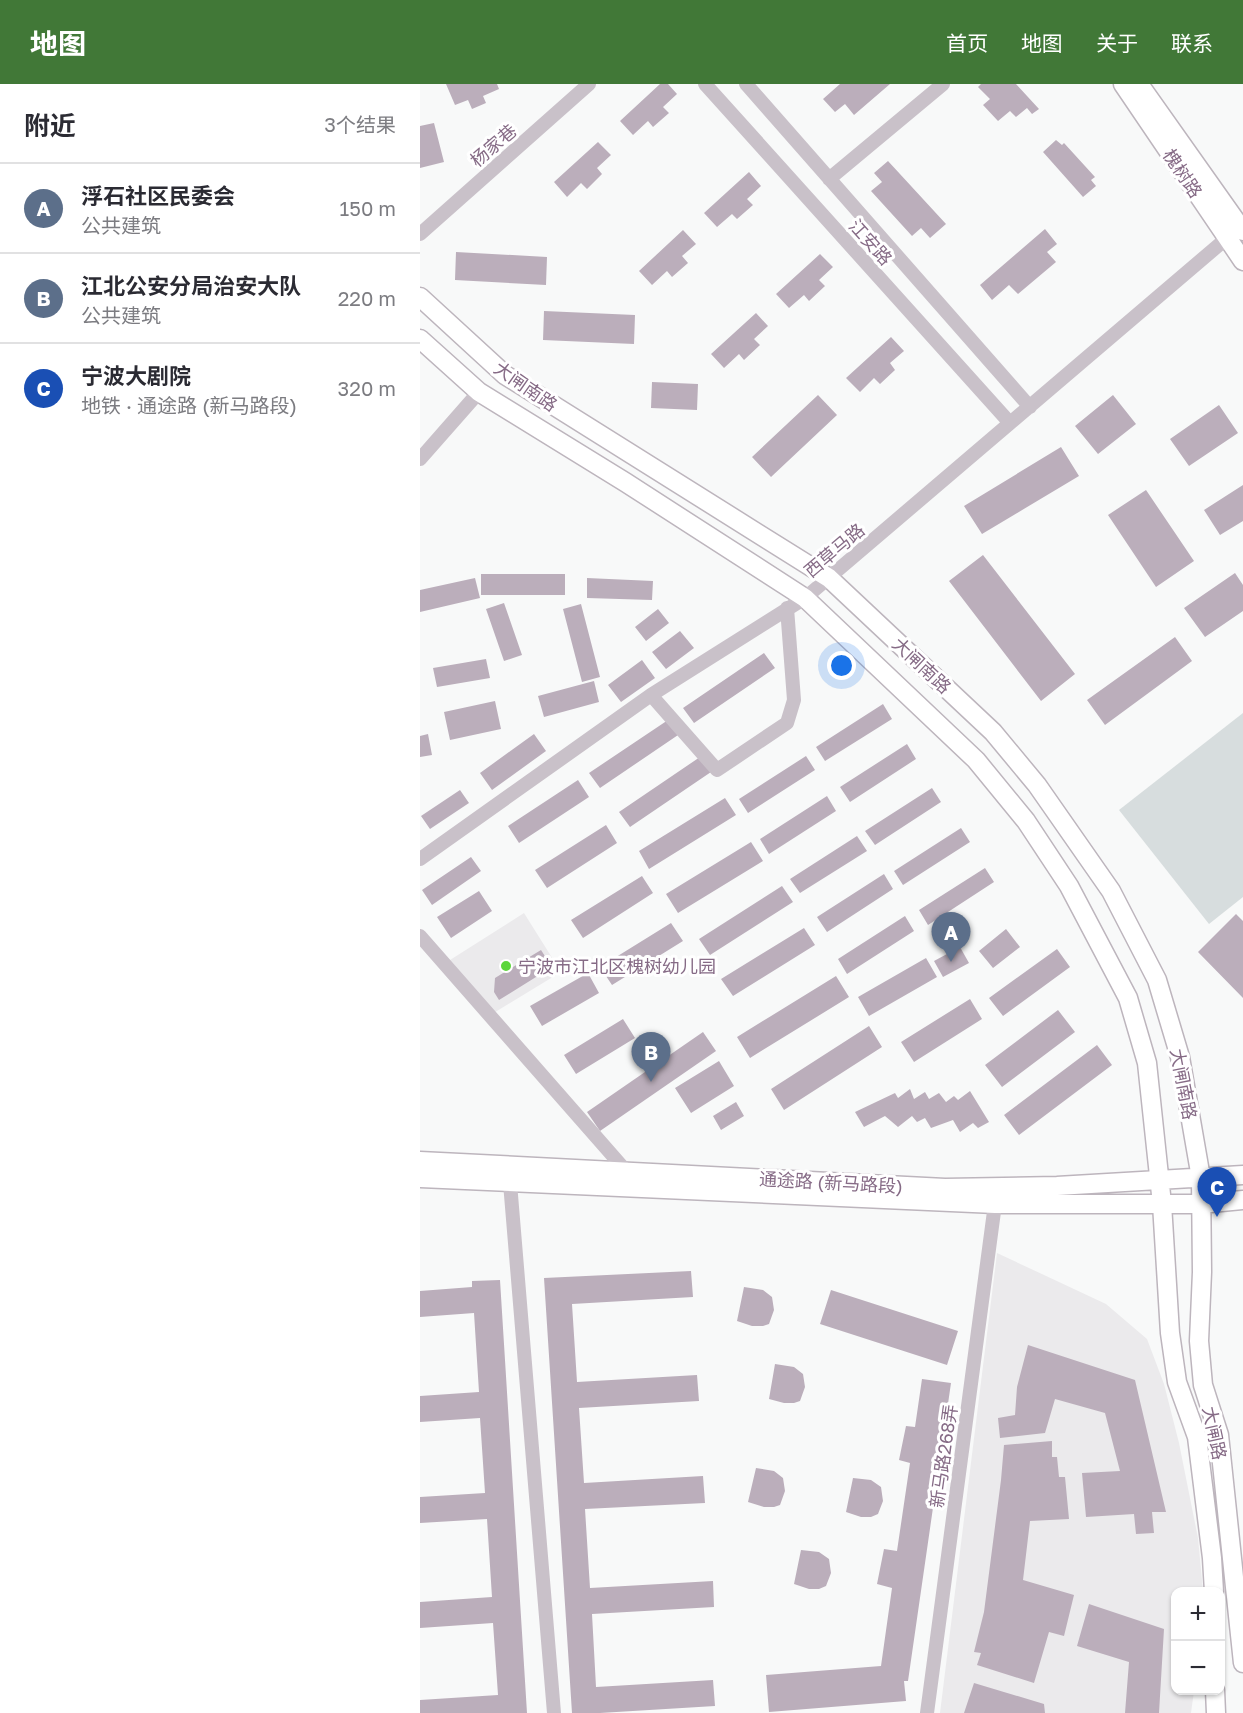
<!DOCTYPE html>
<html lang="zh">
<head>
<meta charset="utf-8">
<style>
  body { margin:0; font-family:"Golos Text","Noto Sans SC",sans-serif; background:#f7f7f7; color:#2b2b33 }
  .controls { position:absolute; right:18px; bottom:18px; display:grid; overflow:hidden; border-radius:12px; box-shadow:0 2px 4px #0004 }
  .controls button { width:54px; height:54px; display:grid; place-items:center; padding:0; border:0; border-bottom:2px solid #e1e1e2; background:#fff; color:#2b2b33; font:30px sans-serif }
  .you { position:absolute; left:422px; top:582px; width:21px; height:21px; margin:-15px; border:4px solid #fff; border-radius:50%; background:#1a73e8; box-shadow:0 0 0 9px #1a73e833 }
  .badge { display:grid; place-items:center; width:39px; height:39px; border-radius:50%; background:#417837; color:#fff; font-size:20px; font-weight:700 }
  .pin { position:absolute; translate:-50% -50px; filter:drop-shadow(0 2px 3px #0008) }
  .pin::after { content:''; position:absolute; top:32px; width:21px; height:18px; background:inherit; clip-path:polygon(0 0,100% 0,50% 100%) }
  .list { margin:0; padding:0; list-style:none }
  h2 { display:flex; justify-content:space-between; align-items:center; height:78px; margin:0; padding:0 24px; font-size:26px }
  h2 small { font-size:20px; font-weight:400; color:#7c7c81 }
  .list li { display:grid; grid-template-columns:39px 1fr auto; gap:18px; align-items:center; box-sizing:border-box; height:90px; padding:0 24px; border-top:2px solid #e1e1e2 }
  .list b { display:block; font-size:22px; white-space:nowrap }
  .list p { margin:0; font-size:20px; white-space:nowrap; color:#7c7c81 }
  .list em { font-size:20px; font-style:normal; color:#7c7c81 }
  .map { position:relative; flex:none; width:823px; height:1629px; overflow:hidden }
  header { display:flex; align-items:center; gap:36px; box-sizing:border-box; height:84px; padding:0 30px; background:#417837; color:#fff }
  header strong { font-size:28px }
  nav { display:flex; gap:33px; margin-inline-start:auto; font-size:21px }
  main { display:flex }
  aside { flex:1; background:#fff }
  .map>svg:first-child { display:block }
  .built { fill:#ebeaec }
  .green { fill:#d7ddde }
  .building { fill:#bbaebb }
  .lines { fill:none; stroke-linecap:round; stroke-linejoin:round }
  .major-casing { stroke:#bdb5bd; stroke-width:21 }
  .minor { stroke:#c9c1c9; stroke-width:14 }
  .major { stroke:#fff; stroke-width:18 }
  .poi-dot { fill:#5cd63b; stroke:#fff; stroke-width:2 }
  .labels { text-anchor:middle; dominant-baseline:central; stroke-width:6; stroke-linejoin:round; paint-order:stroke }
  .street-label { font-size:18px; fill:#866b86; stroke:#fff }
  .poi-label { font-size:18px; fill:#866b86; stroke:#fff; text-anchor:start }
</style>
</head>
<body>
<header>
<strong>地图</strong>
<nav><a>首页</a><a>地图</a><a>关于</a><a>联系</a></nav>
</header>
<main>
<aside>
<h2>附近<small>3个结果</small></h2>
<ul class="list">
<li><span class="badge" style="background:#5c6f8a">A</span><div><b>浮石社区民委会</b><p>公共建筑</p></div><em>150 m</em></li>
<li><span class="badge" style="background:#5c6f8a">B</span><div><b>江北公安分局治安大队</b><p>公共建筑</p></div><em>220 m</em></li>
<li><span class="badge" style="background:#1a4fb4">C</span><div><b>宁波大剧院</b><p>地铁 · 通途路 (新马路段)</p></div><em>320 m</em></li>
</ul>
</aside>
<div class="map">
<svg width="823" height="1629" viewBox="0 0 823 1629">
  <rect width="100%" height="100%" fill="#f8f9f9"/>
  <path class="built" d="M104,829L141,888L72,930L30,876Z
    M577,1169L686,1220L727,1255L744,1300L759,1359L778,1454L783,1507L756,1508V1606L774,1607L771,1629H520Z"/>
  <path class="green" d="M823,629V813L789,840L699,726Z"/>
  <path class="building" d="M26,0H77L79,5L63,12L66,19L52,25L48,16L35,21Z
    M240,0H248L257,10L243,23L249,29L233,43L228,37L213,51L200,37Z
    M420,0H470L434,31L425,20L415,28L403,15Z
    M561,0H596L619,25L612,30L607,24L596,33L590,27L578,37L563,21L570,15L558,3Z
    M14,39L24,78L0,84V42Z
    M636,56L642,61L644,59L675,93L671,96L676,102L663,113L623,68Z
    M178,58L191,71L177,84L182,90L167,105L161,99L147,113L134,98Z
    M468,77L526,140L510,154L501,144L492,152L451,107L462,98L454,89Z
    M329,88L341,102L327,115L333,121L317,135L312,130L297,143L284,129Z
    M625,145L637,160L627,168L636,178L598,210L589,201L572,216L560,201Z
    M263,146L276,160L262,172L268,179L252,193L247,187L232,201L219,187Z
    M36,168L127,173L126,201L35,196Z
    M400,170L413,183L399,196L405,202L389,217L384,211L369,224L356,210Z
    M124,227L215,231L214,260L123,256Z
    M336,229L348,242L334,255L340,261L324,276L319,270L304,284L291,270Z
    M471,253L484,267L470,279L475,286L460,300L454,294L440,308L426,294Z
    M232,298L278,300L277,326L231,324Z
    M398,311L417,331L351,393L332,373Z
    M693,311L716,340L678,370L655,342Z
    M799,321L818,349L769,382L750,355Z
    M641,363L659,392L562,450L544,422Z
    M823,401V437L800,451L784,426Z
    M726,406L774,477L736,503L688,431Z
    M563,471L655,590L621,617L529,497Z
    M815,489L823,501V527L785,553L764,524Z
    M61,490H145V511H61Z
    M55,494L60,514L0,528V506Z
    M167,494L233,497L232,516L167,514Z
    M84,519L102,571L84,577L66,525Z
    M161,520L180,593L162,598L143,525Z
    M238,525L249,539L226,557L215,543Z
    M260,547L274,564L246,585L232,568Z
    M755,553L772,577L685,641L667,616Z
    M344,569L355,584L274,639L263,624Z
    M66,575L70,594L17,603L13,584Z
    M222,576L235,594L201,618L188,601Z
    M174,597L179,618L124,633L118,612Z
    M75,617L81,645L30,656L24,628Z
    M463,620L472,635L405,677L396,663Z
    M251,634L261,649L180,704L169,689Z
    M8,650L12,671L0,673V652Z
    M114,650L126,667L72,706L60,689Z
    M487,660L496,675L430,718L420,703Z
    M386,672L395,686L328,729L319,715Z
    M280,673L291,688L210,743L199,728Z
    M158,696L169,713L99,759L88,742Z
    M512,704L521,718L455,761L445,747Z
    M40,706L49,719L10,745L1,732Z
    M407,712L416,727L349,770L340,755Z
    M305,714L316,731L229,785L219,767Z
    M186,741L197,759L127,804L115,786Z
    M541,744L550,758L483,801L474,787Z
    M437,752L447,767L380,809L370,795Z
    M331,758L343,777L258,829L246,810Z
    M51,773L61,787L12,821L2,806Z
    M565,784L574,798L508,841L499,826Z
    M464,790L473,805L407,848L397,833Z
    M222,792L233,809L163,854L151,836Z
    M362,802L373,818L290,871L279,855Z
    M59,807L72,827L31,854L17,833Z
    M816,830L823,837V914L778,868Z
    M485,832L494,847L427,890L418,875Z
    M251,839L263,857L192,901L180,883Z
    M384,844L395,861L313,912L301,895Z
    M586,845L600,863L573,884L559,867Z
    M540,863L549,879L523,893L514,877Z
    M637,865L650,883L583,932L569,914Z
    M121,866L132,883L79,916L74,908L75,894Z
    M506,874L517,893L449,932L438,913Z
    M168,889L179,909L122,942L110,922Z
    M416,892L429,913L330,974L317,953Z
    M550,915L562,935L494,978L481,958Z
    M638,926L655,948L582,1003L565,981Z
    M203,935L215,954L156,990L144,971Z
    M449,942L462,963L364,1026L351,1005Z
    M283,948L296,967L180,1047L167,1028Z
    M677,961L692,981L599,1051L584,1031Z
    M299,977L314,1002L271,1029L255,1004Z
    M490,1005L494,1015L505,1008L509,1015L519,1009L526,1018L534,1012L538,1016L550,1007L569,1038L558,1044L553,1039L540,1048L533,1036L511,1044L505,1034L497,1038L492,1032L478,1043L465,1032L444,1043L435,1028L475,1009L478,1014Z
    M316,1018L324,1032L301,1046L293,1032Z
    M271,1187L273,1213L152,1220L157,1298L277,1291L279,1317L159,1324L164,1399L283,1392L285,1419L165,1425L170,1504L293,1497L294,1523L172,1530L176,1603L293,1596L295,1622L180,1629H152L124,1194Z
    M80,1196L107,1629H0V1616L78,1611L73,1539L0,1544V1518L72,1513L67,1435L0,1439V1413L65,1409L60,1334L0,1338V1312L59,1308L54,1229L0,1233V1207L52,1203V1197Z
    M324,1203L343,1206L352,1213L354,1226L349,1240L343,1242H332L317,1237Z
    M411,1206L538,1247L527,1281L400,1240Z
    M608,1261L715,1296L746,1428H732L734,1449L716,1450L714,1430L666,1433L662,1389L700,1387L685,1329L635,1315L625,1349L580,1354L578,1334L595,1331L597,1303Z
    M355,1280L374,1283L383,1290L385,1303L380,1317L374,1319H364L349,1315Z
    M502,1295L531,1299L488,1597H484L486,1617L349,1628L346,1591L461,1582L472,1504L457,1500L464,1465L477,1467L490,1379L479,1376L486,1342L495,1343Z
    M632,1357V1373H637L639,1393H645L649,1435L610,1437L603,1496L654,1511L644,1552L629,1548L614,1599L557,1581L561,1569L554,1568L564,1528L581,1396L584,1361Z
    M336,1384L354,1387L363,1394L365,1407L360,1421L354,1423H344L328,1418Z
    M433,1394L451,1396L461,1403L463,1417L458,1430L451,1433H441L426,1428Z
    M381,1466L399,1468L409,1475L411,1489L406,1502L399,1505H389L374,1500Z
    M669,1520L744,1545L739,1629H705L709,1578L657,1562Z
    M554,1599L624,1620L625,1629H544Z"/>
  <g class="lines">
    <g class="major-casing">
      <path id="major" d="M703,0L823,177
        M719,0L823,147
        M0,213L85,291L409,494L573,648L617,701L691,807L737,896L760,973L781,1094L782,1188L779,1257L783,1301L799,1351L823,1579
        M0,255L59,308L205,398L385,514L556,676L606,737L649,802L708,914L727,979L742,1120L750,1249L757,1298L777,1353L792,1474L794,1508
        M0,1077L525,1104L637,1102L823,1091
        M0,1094L575,1120H781L823,1116
        M795,1606L796,1629"/>
    </g>
    <path class="minor" d="M285,0L590,339
      M326,0L610,323
      M409,95L523,0
      M0,150L169,0
      M0,375L59,308
      M231,611L297,686L367,639L374,616L367,524
      M0,775L231,611L385,514L814,148
      M0,852L207,1088
      M90,1099L134,1629
      M507,1629L575,1120"/>
    <use href="#major" class="major"/>
  </g>
  <circle class="poi-dot" cx="86" cy="882" r="6"/>
  <g class="labels">
    <g class="street-label">
      <text transform="translate(73 61) rotate(-41)">杨家巷</text>
      <text transform="translate(763 89) rotate(56)">槐树路</text>
      <text transform="translate(451 158) rotate(48)">江安路</text>
      <text transform="translate(106 302) rotate(35)">大闸南路</text>
      <text transform="translate(414 466) rotate(-40)">西草马路</text>
      <text transform="translate(502 581) rotate(43)">大闸南路</text>
      <text transform="translate(764 1000) rotate(79)">大闸南路</text>
      <text transform="translate(411 1098) rotate(3)">通途路 (新马路段)</text>
      <text transform="translate(795 1349) rotate(78)">大闸路</text>
      <text transform="translate(523 1372) rotate(-82)">新马路268弄</text>
    </g>
    <g class="poi-label">
      <text x="98" y="882">宁波市江北区槐树幼儿园</text>
    </g>
  </g>
</svg>
<div class="controls">
<button>+</button>
<button>−</button>
</div>
<div class="you"></div>
<div class="pin badge" style="left:531px;top:878px;background:#5c6f8a">A</div>
<div class="pin badge" style="left:231px;top:998px;background:#5c6f8a">B</div>
<div class="pin badge" style="left:797px;top:1133px;background:#1a4fb4">C</div>
</div>
</main>
</body>
</html>
